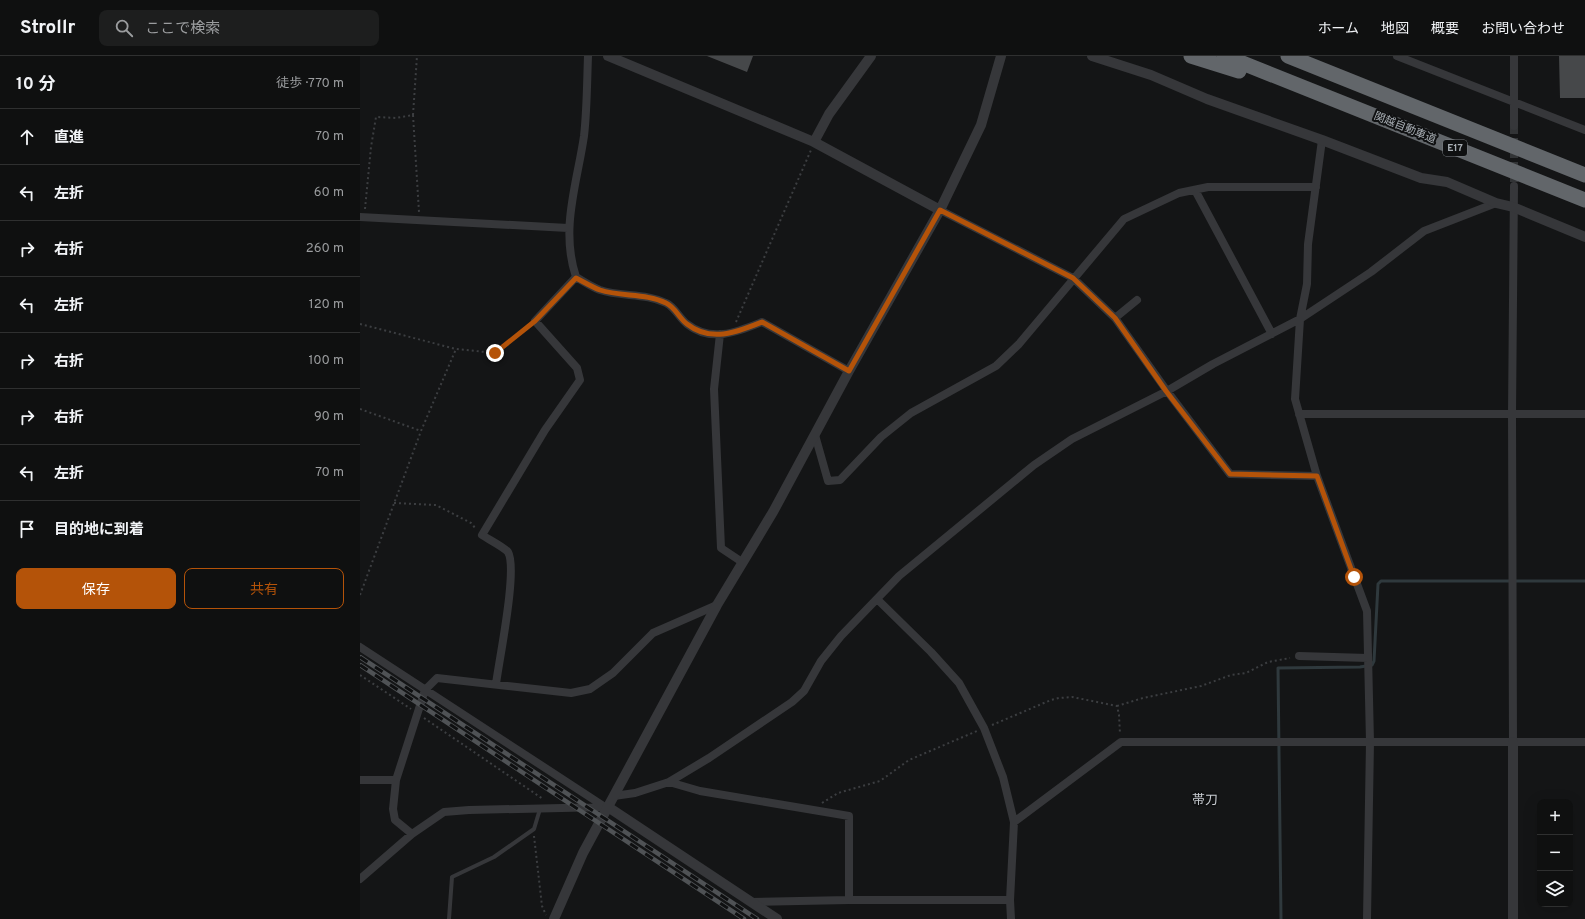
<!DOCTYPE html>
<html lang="ja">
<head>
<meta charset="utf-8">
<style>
  body { margin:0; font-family:Overpass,"Noto Sans JP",sans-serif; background:#1d1e1e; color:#f1f3f6 }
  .controls { position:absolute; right:12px; bottom:12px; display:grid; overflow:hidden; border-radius:8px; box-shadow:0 4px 16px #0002 }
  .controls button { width:36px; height:36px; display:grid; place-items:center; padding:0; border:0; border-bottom:1px solid #2f3030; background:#0f1010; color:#f1f3f6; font:20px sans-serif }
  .stop { position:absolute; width:12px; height:12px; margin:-9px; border:3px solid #b45309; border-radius:50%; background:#fff }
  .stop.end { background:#b45309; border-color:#fff; box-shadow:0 1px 4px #0008 }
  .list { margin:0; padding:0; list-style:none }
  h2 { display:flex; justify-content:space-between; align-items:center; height:52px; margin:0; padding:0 16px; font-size:17px }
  h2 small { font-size:13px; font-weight:400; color:#9b9d9f }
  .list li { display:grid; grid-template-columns:26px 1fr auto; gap:12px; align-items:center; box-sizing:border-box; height:56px; padding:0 16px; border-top:1px solid #2f3030 }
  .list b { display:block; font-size:15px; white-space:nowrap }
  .list em { font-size:13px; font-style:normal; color:#9b9d9f }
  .actions { display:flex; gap:8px; padding:12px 16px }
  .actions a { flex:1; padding:9px 0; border:1px solid #b45309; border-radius:8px; text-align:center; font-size:14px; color:#b45309 }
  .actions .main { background:#b45309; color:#fff }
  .icon { flex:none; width:22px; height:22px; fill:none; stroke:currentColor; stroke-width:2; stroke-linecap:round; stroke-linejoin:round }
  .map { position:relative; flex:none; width:1225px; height:863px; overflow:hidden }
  header { display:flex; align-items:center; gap:24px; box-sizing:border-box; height:56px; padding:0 20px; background:#0f1010; border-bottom:1px solid #2f3030 }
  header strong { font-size:19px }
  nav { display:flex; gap:22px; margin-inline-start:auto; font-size:14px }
  .search { width:280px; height:36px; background:#1d1e1e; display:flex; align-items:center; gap:10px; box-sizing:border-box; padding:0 14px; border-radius:8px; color:#9b9d9f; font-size:15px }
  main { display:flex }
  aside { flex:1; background:#0f1010 }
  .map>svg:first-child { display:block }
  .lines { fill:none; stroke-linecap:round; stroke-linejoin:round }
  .stream { stroke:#2f393d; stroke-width:3 }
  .building { fill:#46484a }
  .minor-tunnel { stroke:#323436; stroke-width:8; stroke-dasharray:8 4; stroke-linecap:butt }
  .path { stroke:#3c3e41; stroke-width:2; stroke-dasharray:2 3; stroke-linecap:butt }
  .service { stroke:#36373a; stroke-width:4 }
  .minor { stroke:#36373a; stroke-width:8 }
  .tertiary { stroke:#36373a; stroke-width:10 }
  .motorway { stroke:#62666a; stroke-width:15 }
  .rail-casing { stroke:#4f5255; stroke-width:4.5 }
  .rail { stroke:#0f1011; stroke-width:3; stroke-dasharray:9; stroke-linecap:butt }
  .route { stroke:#b45309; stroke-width:5 }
  .labels { text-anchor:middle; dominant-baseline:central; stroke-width:4; stroke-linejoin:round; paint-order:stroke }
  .shield { fill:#0f1011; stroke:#7a7f83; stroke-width:1 }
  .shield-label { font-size:10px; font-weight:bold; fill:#a8aeb4 }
  .street-label { font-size:11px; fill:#a8aeb4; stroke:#0f1011 }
  .quarter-label { font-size:13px; fill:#c8ccd1; stroke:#0f1011 }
</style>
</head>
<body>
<header>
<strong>Strollr</strong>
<div class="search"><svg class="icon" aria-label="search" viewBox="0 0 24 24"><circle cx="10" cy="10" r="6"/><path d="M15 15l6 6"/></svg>ここで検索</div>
<nav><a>ホーム</a><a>地図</a><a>概要</a><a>お問い合わせ</a></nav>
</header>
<main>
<aside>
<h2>10 分<small>徒歩 · 770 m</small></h2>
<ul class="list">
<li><svg class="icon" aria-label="ahead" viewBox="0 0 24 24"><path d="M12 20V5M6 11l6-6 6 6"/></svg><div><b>直進</b></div><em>70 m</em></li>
<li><svg class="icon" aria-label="left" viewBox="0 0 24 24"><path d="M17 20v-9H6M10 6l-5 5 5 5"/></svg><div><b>左折</b></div><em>60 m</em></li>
<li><svg class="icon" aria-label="right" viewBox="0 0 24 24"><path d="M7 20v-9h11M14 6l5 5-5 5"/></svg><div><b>右折</b></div><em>260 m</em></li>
<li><svg class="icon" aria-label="left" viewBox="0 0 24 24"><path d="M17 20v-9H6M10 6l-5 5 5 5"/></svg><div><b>左折</b></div><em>120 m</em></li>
<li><svg class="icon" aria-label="right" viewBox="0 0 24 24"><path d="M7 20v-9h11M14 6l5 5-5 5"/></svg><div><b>右折</b></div><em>100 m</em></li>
<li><svg class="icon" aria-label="right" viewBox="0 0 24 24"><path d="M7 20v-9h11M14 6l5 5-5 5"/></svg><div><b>右折</b></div><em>90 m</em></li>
<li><svg class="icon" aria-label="left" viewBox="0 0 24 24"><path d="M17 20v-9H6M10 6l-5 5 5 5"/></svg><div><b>左折</b></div><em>70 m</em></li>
<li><svg class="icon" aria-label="arrive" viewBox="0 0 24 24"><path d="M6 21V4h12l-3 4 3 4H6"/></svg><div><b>目的地に到着</b></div></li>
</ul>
<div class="actions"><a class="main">保存</a><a>共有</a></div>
</aside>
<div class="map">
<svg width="1225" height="863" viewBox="0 0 1225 863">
  <rect width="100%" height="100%" fill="#141516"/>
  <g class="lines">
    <path class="stream" d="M921,863L918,612L1000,611L1012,609L1014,605L1018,528L1021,525H1225"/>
  </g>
  <path class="building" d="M347,0H393L387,16Z
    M1199,0H1225V42H1200Z"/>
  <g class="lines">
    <path class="minor-tunnel" d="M1154,70V130"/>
    <path class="path" d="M53,59L59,156
      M5,153L11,91L16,61L36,62L53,59L57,0
      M376,266L451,94
      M0,268L96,293L135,297L168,270
      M0,353L61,375
      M34,447L76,449L111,467L116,473
      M0,539L61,375L96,293
      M0,619L51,653
      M757,650L783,642L841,630L871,619L886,617L908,606L930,602
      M64,662L183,743
      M632,669L691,644L699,642L712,641L757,650L759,659L760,678
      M462,747L478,737L520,725L549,704L617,675
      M174,780L182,850L186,859"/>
    <path class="service" d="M89,863L92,821L134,801L174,773L180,753"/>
    <path class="minor" d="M228,0C227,26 227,54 224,80C217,128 200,173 216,221C224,226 232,231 240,234C261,241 286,237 306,247C315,251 319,262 327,268C351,287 377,276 402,266L489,315
      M1037,0L1225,74
      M1154,0V70
      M962,84L948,188L947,228L940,263L935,343L957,420L1007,555L1010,686L1007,863
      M835,134L912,278
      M580,154L713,222L755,262L807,335L870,418L957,420
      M0,161L208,172
      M755,262L777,244
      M360,278L354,333L361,492L382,506
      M939,358H1225
      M455,379L468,425L480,424L521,381L551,357L636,310L659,288L764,163L819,137L848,131H956
      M517,543L571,596L599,627L624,672L643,721L654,766L650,844L651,863
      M0,591L245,751
      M939,600L1008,602
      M136,628C139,604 158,513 148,496C144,491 128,483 122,479L185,374L220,324L217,312L175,265L216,221
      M1153,686L1152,358L1154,130
      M0,724H36
      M309,726L340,735L489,760V844
      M254,740L275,737L309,726L349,702L432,646L444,635L461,605L481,580L539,520L674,409L712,383L807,335L853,308L940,263L1011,216L1064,175L1136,147
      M654,766L761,686H1225
      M52,778L35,764L33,753L36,724L65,634L77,622L211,637L230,633L253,617L293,577L357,549
      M0,823L52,778L84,756L109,754L245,751
      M391,846L489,844H650"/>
    <path class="tertiary" d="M248,0L454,86L580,154
      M732,0L791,19L847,43L962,84L1061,122L1087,126L1136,147L1153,151L1225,181
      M454,86L469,58L511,0
      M1153,686V863
      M248,751L417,863
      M194,863L223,797L357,549L413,456L489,315L580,154L621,69L641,0"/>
    <path class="motorway" d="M831,0L879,15
      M865,0L1225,144
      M928,0L1225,119"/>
    <g class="rail-casing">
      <path id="rail" d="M0,601L397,863
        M0,609L384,863"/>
    </g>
    <use href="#rail" class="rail"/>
  </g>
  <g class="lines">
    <path class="route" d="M135,297L175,265L216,222C224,226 232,231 240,234C261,241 286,237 306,247C315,251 319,262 327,268C351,287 377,276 402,266L489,315L580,154L713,222L755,262L806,335L870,418L957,420L994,521"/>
  </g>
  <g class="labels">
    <rect class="shield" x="1083" y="84" width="24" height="16" rx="3"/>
    <g class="shield-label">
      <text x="1095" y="92">E17</text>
    </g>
    <g class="street-label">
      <text transform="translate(1045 72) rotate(22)">関越自動車道</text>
    </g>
    <g class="quarter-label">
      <text x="845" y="745">帯刀</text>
    </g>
  </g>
</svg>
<div class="controls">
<button>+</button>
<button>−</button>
<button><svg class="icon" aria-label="layers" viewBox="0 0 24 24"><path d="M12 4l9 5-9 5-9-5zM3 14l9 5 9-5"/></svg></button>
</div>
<div class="stop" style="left:994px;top:521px"></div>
<div class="stop end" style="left:135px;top:297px"></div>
</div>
</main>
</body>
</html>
